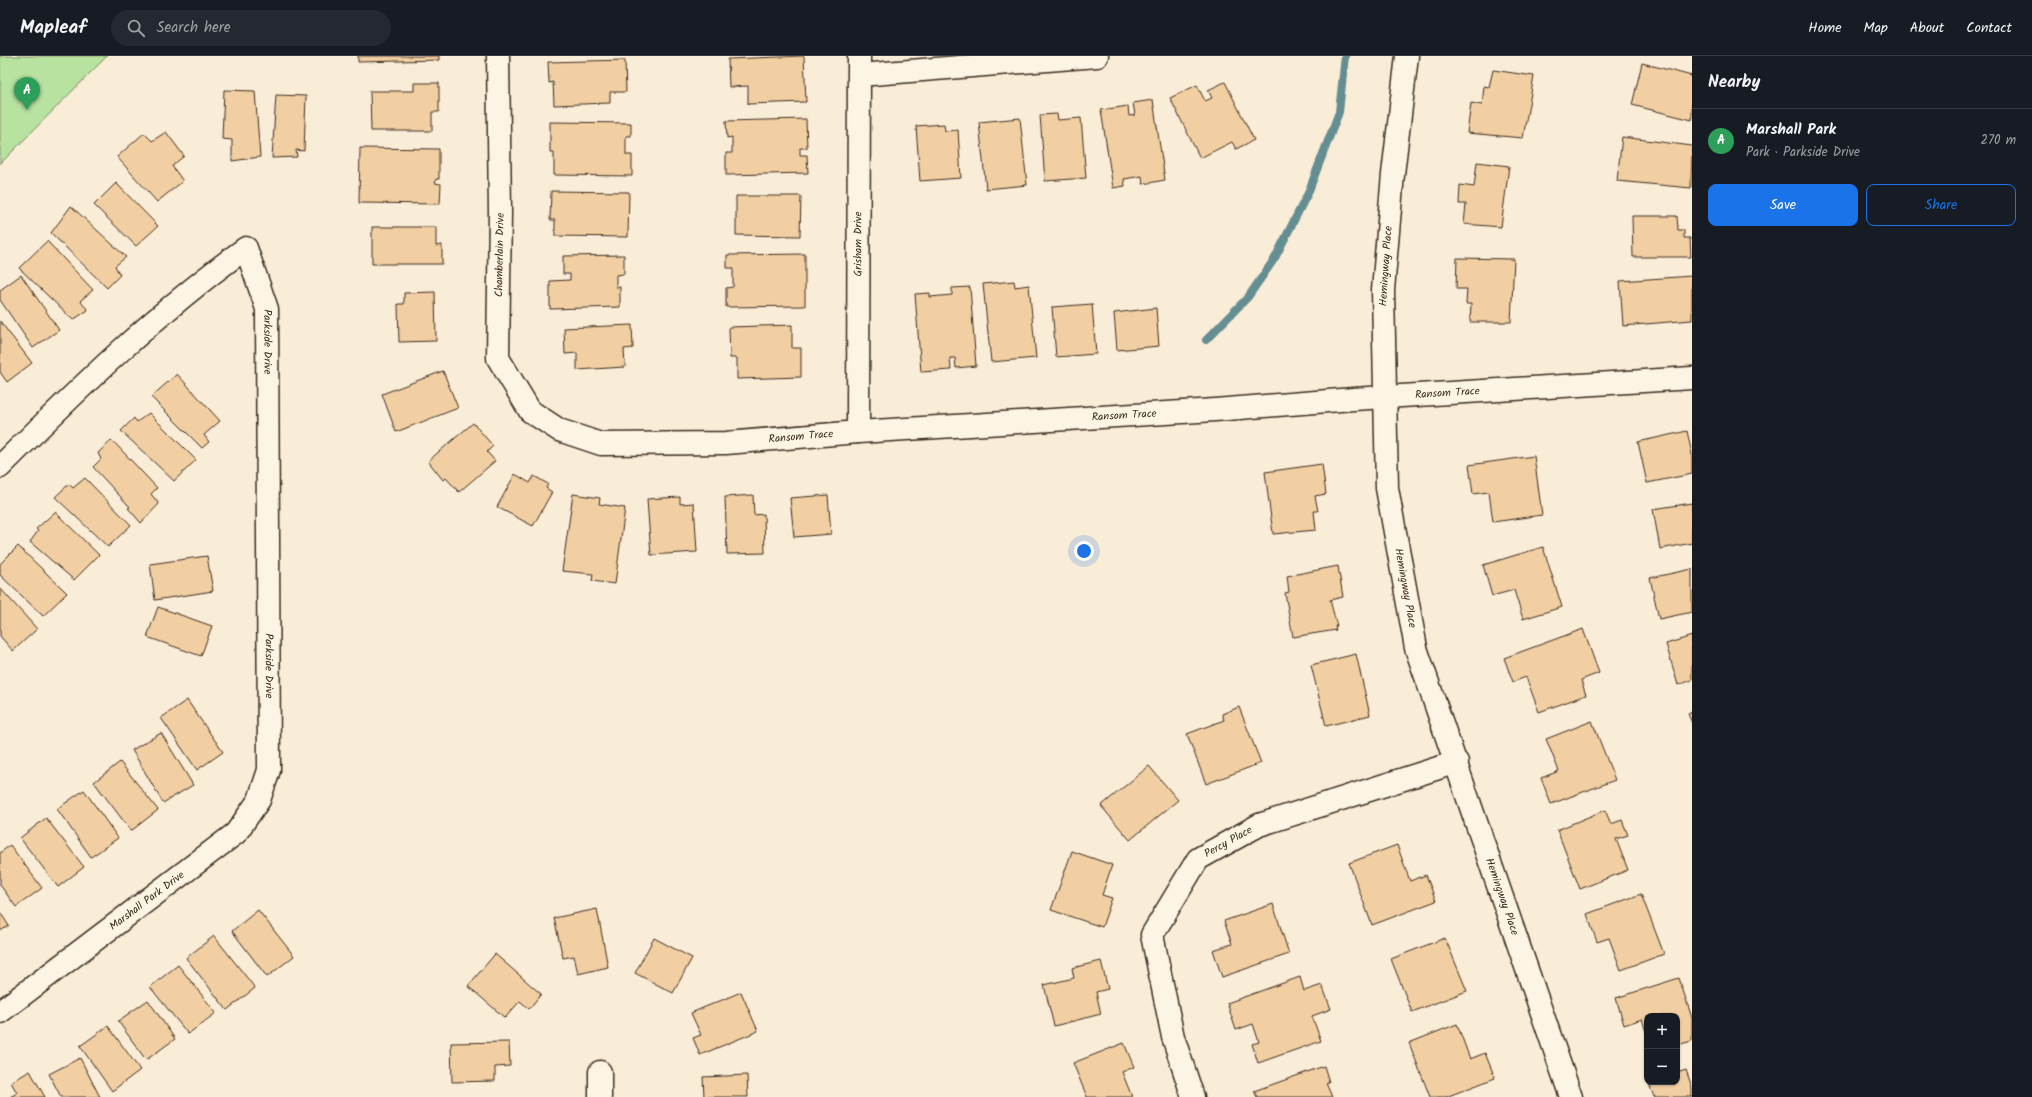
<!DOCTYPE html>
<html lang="en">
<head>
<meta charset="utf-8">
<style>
  body { margin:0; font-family:Kalam,sans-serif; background:#242831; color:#f1f3f6 }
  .controls { position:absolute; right:12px; bottom:12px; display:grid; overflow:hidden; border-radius:8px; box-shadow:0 1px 3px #0004 }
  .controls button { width:36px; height:36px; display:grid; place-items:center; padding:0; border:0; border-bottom:1px solid #363941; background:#171b24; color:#f1f3f6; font:20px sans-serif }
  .you { position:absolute; left:1084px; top:495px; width:14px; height:14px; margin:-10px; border:3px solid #fff; border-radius:50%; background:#1a73e8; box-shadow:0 0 0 6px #1a73e833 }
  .badge { display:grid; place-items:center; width:26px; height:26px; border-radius:50%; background:#1a73e8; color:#fff; font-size:13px; font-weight:700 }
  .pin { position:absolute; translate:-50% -33px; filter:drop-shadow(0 1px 2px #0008) }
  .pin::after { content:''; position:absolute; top:21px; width:14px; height:12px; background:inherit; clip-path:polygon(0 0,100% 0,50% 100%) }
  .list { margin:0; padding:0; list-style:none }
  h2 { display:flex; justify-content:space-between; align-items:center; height:52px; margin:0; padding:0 16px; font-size:17px }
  h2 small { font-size:13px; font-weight:400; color:#9ea1a6 }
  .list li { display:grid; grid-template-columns:26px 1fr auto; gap:12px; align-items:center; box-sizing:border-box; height:64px; padding:0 16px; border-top:1px solid #363941 }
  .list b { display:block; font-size:15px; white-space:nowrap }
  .list p { margin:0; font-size:13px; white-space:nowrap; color:#9ea1a6 }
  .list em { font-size:13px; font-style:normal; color:#9ea1a6 }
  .actions { display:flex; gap:8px; padding:12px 16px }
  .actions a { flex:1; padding:9px 0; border:1px solid #1a73e8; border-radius:8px; text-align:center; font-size:14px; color:#1a73e8 }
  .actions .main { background:#1a73e8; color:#fff }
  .icon { flex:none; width:22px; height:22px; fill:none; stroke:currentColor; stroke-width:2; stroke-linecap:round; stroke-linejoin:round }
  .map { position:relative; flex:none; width:1692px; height:1041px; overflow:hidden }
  header { display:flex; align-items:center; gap:24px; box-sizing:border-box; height:56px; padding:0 20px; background:#171b24; border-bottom:1px solid #363941 }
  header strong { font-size:19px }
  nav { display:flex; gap:22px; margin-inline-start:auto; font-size:14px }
  .search { width:280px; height:36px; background:#242831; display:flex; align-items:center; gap:10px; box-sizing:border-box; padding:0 14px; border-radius:22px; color:#9ea1a6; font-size:15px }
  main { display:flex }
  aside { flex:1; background:#171b24 }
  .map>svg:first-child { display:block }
  .green { fill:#b7e29f; stroke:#79865e }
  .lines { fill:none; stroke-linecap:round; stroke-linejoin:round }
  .stream { stroke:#658e92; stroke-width:8 }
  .building { fill:#f1cfa2; stroke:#3b2a1e }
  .minor-casing { stroke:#3b2a1e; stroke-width:25 }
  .minor { stroke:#fcf5e5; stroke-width:22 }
  .labels { text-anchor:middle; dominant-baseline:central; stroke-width:3.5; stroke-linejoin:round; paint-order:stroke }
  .street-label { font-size:11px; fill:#3b2a1e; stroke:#fcf5e5 }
</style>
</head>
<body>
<header>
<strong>Mapleaf</strong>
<div class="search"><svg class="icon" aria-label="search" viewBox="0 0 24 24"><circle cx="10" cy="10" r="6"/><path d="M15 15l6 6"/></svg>Search here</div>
<nav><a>Home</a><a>Map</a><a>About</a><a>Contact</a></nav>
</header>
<main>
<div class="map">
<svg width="1692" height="1041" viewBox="0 0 1692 1041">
  <rect width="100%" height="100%" fill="#faedd8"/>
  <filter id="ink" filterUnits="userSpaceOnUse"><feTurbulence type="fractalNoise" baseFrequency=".025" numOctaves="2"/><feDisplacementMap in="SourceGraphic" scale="8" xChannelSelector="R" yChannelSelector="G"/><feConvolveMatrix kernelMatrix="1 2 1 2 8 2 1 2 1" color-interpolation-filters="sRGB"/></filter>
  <g filter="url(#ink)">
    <path class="green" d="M0,0H107L0,108Z"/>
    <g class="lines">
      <path class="stream" d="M1206,284L1248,241L1275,202L1308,137L1339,56L1345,0"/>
    </g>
    <path class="building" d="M358,0H439V4L358,6Z
      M804,0L806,46L748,48V30L729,31L728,3Z
      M625,4L626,36H610V47L554,49L553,26L549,27L548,6Z
      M1642,7L1692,20V64L1632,49Z
      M1493,14L1534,20L1523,82L1467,77L1471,47L1482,49L1484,30L1489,31Z
      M1225,26L1254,84L1236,93L1232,86L1200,102L1170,42L1197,29L1205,45L1212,42L1208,34Z
      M414,27H439V56H432V75H371L370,35H414Z
      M224,34L255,35L260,101L232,105V84L222,83Z
      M276,39L306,40L304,95L296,94L297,101L272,102Z
      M1153,44L1165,124L1143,128L1142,120L1124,123L1125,130L1113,132L1101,54L1128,50L1129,60L1135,59L1133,47Z
      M1057,58L1058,64L1081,62L1086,122L1045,125L1040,59Z
      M1020,62L1027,129L986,133L979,66Z
      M806,63L807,92H800V99H807L808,117L726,119V97H732V81L727,82L726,65Z
      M550,66L631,67V80H626V99H632V120L554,119V96H550Z
      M944,68L945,75L958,74L961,122L920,125L916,70Z
      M166,76L184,100L172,110L183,125L157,146L117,101L144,77L152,85Z
      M1622,81L1692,90L1691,132L1617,125Z
      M360,92L439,93V123H436L435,127L441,128L440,148L359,147Z
      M1477,106L1509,110L1501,171L1464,168L1466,148H1459L1460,129L1474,131Z
      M116,127L158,170L136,190L94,149Z
      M551,135L629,136L628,181L555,180V164H550Z
      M736,140H801L800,180L736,179Z
      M71,150L126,201L115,210L120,219L107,232L51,177Z
      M1632,160H1677L1678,174H1684V182H1690L1691,201H1633Z
      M372,171H436V190L442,189V208H372Z
      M47,185L93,234L80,245L88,254L73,264L19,212Z
      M805,198V250L726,251V232L733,231V212H727V199Z
      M624,199V218L616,219V231H620V251L550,253V225L570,224V218H563V200Z
      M1457,202L1514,203L1511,266H1470L1471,248H1466L1467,233H1456Z
      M21,219L59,274L33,292L0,244V234Z
      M1692,220V264L1623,270L1620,225Z
      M1014,225L1015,231L1029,229L1036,302L991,306L983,228Z
      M970,231L976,310L956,312L955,302H950L951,314L921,316L915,238L930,237V241L952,239V232Z
      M435,236L436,285L399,286L398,248H404V237Z
      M1092,248L1096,298L1056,301L1052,251Z
      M1156,252L1159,290L1117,294L1114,257Z
      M0,265L32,307L7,326L0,316Z
      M632,269L633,292L624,293L625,311L577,314V297L565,298L564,272Z
      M792,269V292H801V321L737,323V302H730L729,271Z
      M443,315L458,352L396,376L382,338Z
      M177,318L220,365L204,379L209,386L202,392L151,341Z
      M149,357L196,404L174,425L121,375L134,362L137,366Z
      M473,367L493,390L487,396L495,405L459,436L446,422L443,424L428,405Z
      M1687,375L1692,398V418L1647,427L1638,386Z
      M112,384L157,432L151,438L159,448L141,467L128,452L130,451L93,411L101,403L98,397Z
      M1534,400L1542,459L1493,466L1489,436L1473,438L1469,409Z
      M1322,408L1326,438L1315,440L1318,455H1314L1316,474L1273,478L1265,416Z
      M515,418L530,427L534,420L548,428L546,432L552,436L533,470L497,451Z
      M85,422L131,469L108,491L55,441L69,428L73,432Z
      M573,438L600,442L599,448L625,452L615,528L592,525L593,518L562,515Z
      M753,439L754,459L764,458L765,497L727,498L725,441Z
      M828,439L831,478L794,481L790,442Z
      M680,441V448L694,447L697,496L651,499L647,443Z
      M1692,447V487L1660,493L1653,453Z
      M55,456L99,499L74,524L30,486L38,475L36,473Z
      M18,490L67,537L43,560L0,519V508Z
      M1543,491L1562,551L1523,563L1514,534L1492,540L1483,509Z
      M207,500L213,535L155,544L150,508Z
      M1338,510L1343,541L1330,544L1337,570H1335L1336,574L1293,581L1285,537L1289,536L1287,520Z
      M1692,513V556L1659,563L1650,522Z
      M0,532L37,573L13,595L0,580Z
      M158,551L212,570L201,600L147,581Z
      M1583,573L1599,617L1581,624L1586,639L1539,656L1526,621L1513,626L1504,602Z
      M1692,580V624L1678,629L1666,588Z
      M1356,598L1370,659L1326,670L1311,609Z
      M187,644L223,696L197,714L161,662Z
      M1239,651L1261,707L1206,728L1187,678L1224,664L1222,658Z
      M1692,656V667L1688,658Z
      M1592,665L1615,724L1551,748L1541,722L1559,715L1546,683Z
      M161,677L193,729L163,747L132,694Z
      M120,706L158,754L131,775L94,726Z
      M1149,710L1178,744L1130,784L1101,750Z
      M84,734L118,782L91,801L57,753Z
      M1605,754L1611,768L1622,764L1628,779L1616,783L1628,814L1580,833L1557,774Z
      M46,762L84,811L58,831L20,782Z
      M10,789L42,832L16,851L0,829V797Z
      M1397,789L1410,825L1426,819L1436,845L1372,869L1349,807Z
      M1072,795L1112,809L1102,839L1112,842L1102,871L1051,854Z
      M1641,838L1664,898L1621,914L1609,882L1597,886L1587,858Z
      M1273,848L1289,898L1222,921L1213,894L1232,888L1224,865Z
      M597,853L608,911L578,918L574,900L563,902L554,862Z
      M258,854L294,900L267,921L232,875Z
      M0,856L9,870L0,875Z
      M214,880L255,932L227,954L186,902Z
      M654,882L692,902L673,937L635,917Z
      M1445,882L1467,935L1412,956L1391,903Z
      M495,898L541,938L529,953L520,945L505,962L468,930Z
      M1101,905L1108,933L1096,936L1101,958L1054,970L1044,929L1074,922L1072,912Z
      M178,909L216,957L188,978L150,931Z
      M1300,921L1304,935L1322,929L1331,953L1312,960L1321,985L1258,1007L1252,988L1259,986L1253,968L1236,974L1227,947Z
      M1679,922L1692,962V985L1677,989V960H1647V979L1642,963L1624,969L1616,942Z
      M741,936L758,975L700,999L693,982L701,979L691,957Z
      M148,944L175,983L146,1004L118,965Z
      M1457,968L1470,1003L1485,997L1495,1022L1446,1041H1430L1409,987Z
      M108,970L140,1014L112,1035L80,990Z
      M509,986L510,1010L495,1011V1025L452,1026L451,987Z
      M1124,987L1134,1011L1122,1016L1132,1041H1087L1073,1007Z
      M80,1002L100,1041H61L49,1018Z
      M1324,1010L1329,1026L1326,1027L1332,1041H1257L1254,1035Z
      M1686,1014L1692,1031V1041H1654L1649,1028L1655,1026H1677V1017Z
      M30,1015L45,1041H10L17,1037L11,1026Z
      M747,1019L748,1041H698H704L703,1021Z"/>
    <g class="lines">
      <g class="minor-casing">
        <g id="minor">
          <path id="s1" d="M498,0L500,156L498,302L530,355L559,374L601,388L726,387L858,376L1215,354L1353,343L1692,322"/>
          <path id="s2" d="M1407,0L1393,118L1383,234L1387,432L1416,592L1571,1041"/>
          <path d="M860,19L1097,0"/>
          <path id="s3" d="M858,376L859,0"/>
          <path id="s4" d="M0,411C77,334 157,256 246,192L267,253L269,714L259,744L236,777L0,956"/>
          <path d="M600,1016V1041"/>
          <path id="s5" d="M1193,1041L1173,981L1152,879L1198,803L1259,769L1457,706"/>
        </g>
      </g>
      <use href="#minor" class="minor"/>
    </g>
  </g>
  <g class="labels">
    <g class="street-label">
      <text stroke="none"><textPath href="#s3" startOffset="188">Grisham Drive</textPath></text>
      <text transform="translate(500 199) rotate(-89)">Chamberlain Drive</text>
      <text transform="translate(1386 210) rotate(-86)">Hemingway Place</text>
      <text stroke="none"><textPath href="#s4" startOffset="427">Parkside Drive</textPath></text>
      <text stroke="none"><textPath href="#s1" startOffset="1291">Ransom Trace</textPath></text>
      <text stroke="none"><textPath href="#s1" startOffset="967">Ransom Trace</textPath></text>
      <text stroke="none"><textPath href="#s1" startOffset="643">Ransom Trace</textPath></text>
      <text stroke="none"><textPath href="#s2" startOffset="535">Hemingway Place</textPath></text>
      <text stroke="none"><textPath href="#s4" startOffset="751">Parkside Drive</textPath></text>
      <text stroke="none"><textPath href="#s5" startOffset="291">Percy Place</textPath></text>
      <text stroke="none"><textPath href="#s2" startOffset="859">Hemingway Place</textPath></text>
      <text transform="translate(147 845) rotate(-37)">Marshall Park Drive</text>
    </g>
  </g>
</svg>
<div class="controls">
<button>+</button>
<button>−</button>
</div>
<div class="you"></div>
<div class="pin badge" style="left:27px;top:54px;background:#2e9e5b">A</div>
</div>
<aside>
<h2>Nearby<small></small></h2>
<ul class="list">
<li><span class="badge" style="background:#2e9e5b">A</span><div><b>Marshall Park</b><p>Park · Parkside Drive</p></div><em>270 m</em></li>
</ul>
<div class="actions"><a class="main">Save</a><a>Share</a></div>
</aside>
</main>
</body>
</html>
